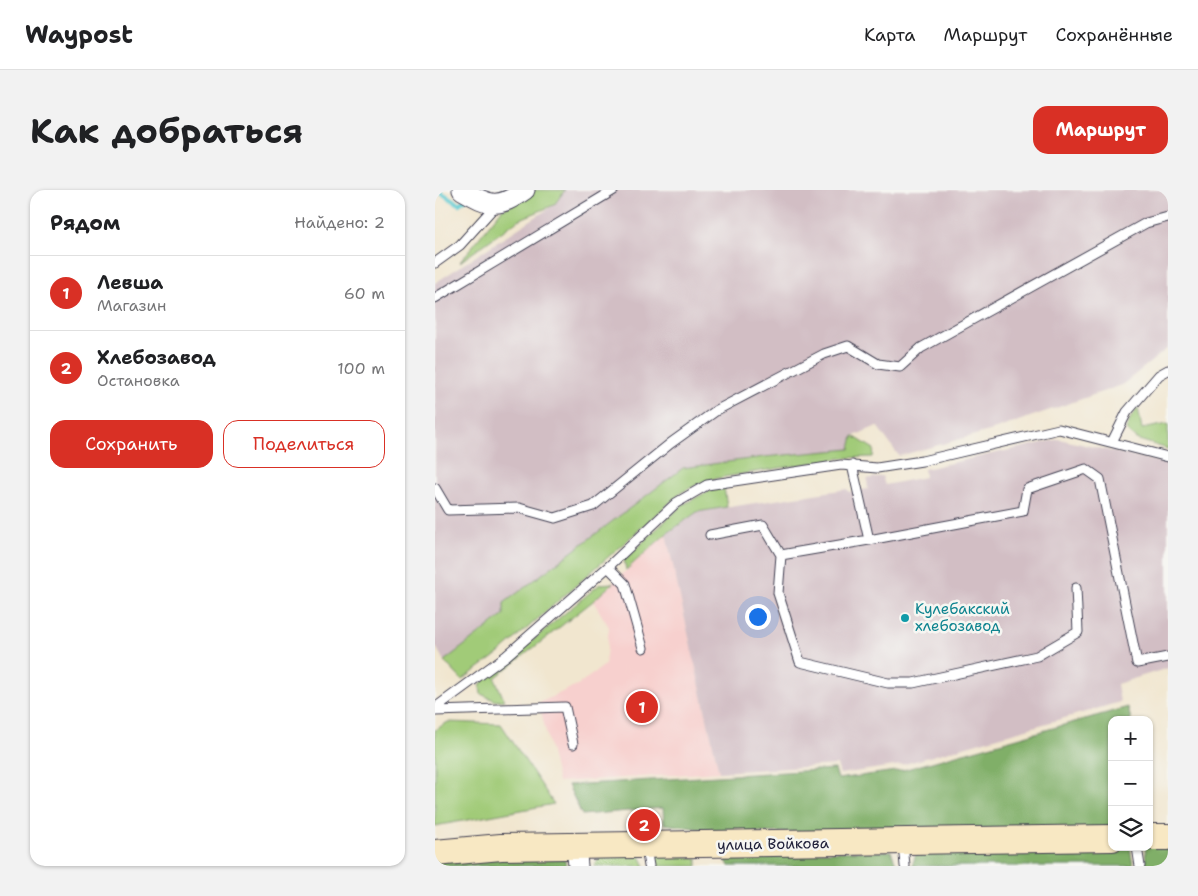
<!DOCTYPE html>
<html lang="ru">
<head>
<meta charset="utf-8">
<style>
  body { margin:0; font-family:"Shantell Sans",sans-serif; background:#f2f2f2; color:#202124 }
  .controls { position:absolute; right:15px; bottom:15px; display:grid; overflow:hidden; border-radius:10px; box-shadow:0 1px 4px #0004 }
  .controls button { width:45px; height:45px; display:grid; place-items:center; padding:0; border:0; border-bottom:1px solid #e0e0e0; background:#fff; color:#202124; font:25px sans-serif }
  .you { position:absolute; left:322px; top:426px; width:18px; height:18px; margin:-12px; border:4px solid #fff; border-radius:50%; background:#1a73e8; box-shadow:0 0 0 8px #1a73e833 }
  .badge { display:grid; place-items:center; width:32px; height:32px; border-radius:50%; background:#d93025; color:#fff; font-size:16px; font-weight:700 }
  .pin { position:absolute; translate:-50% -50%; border:2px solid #fff; box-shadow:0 1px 5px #0006 }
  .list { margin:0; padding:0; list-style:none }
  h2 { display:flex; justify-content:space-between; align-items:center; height:65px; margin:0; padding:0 20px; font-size:21px }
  h2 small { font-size:16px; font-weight:400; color:#757577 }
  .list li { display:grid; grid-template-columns:32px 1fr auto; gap:15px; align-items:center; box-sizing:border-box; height:75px; padding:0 20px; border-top:1px solid #e0e0e0 }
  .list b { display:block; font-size:19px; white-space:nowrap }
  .list p { margin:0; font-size:16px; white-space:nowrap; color:#757577 }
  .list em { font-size:16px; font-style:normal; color:#757577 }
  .actions { display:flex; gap:10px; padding:15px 20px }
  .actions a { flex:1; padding:11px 0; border:1px solid #d93025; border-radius:15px; text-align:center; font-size:18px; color:#d93025 }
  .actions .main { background:#d93025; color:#fff }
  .icon { flex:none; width:28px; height:28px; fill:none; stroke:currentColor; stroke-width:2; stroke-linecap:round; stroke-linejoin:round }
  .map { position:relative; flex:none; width:733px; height:676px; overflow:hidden; border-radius:15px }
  header { display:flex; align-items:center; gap:30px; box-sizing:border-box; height:70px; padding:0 25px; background:#fff; border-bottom:1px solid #e0e0e0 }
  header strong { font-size:24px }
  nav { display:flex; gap:28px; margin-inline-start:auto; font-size:18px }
  .intro { display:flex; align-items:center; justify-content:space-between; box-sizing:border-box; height:120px; padding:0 30px }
  h1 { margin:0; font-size:35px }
  .button { padding:12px 22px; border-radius:15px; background:#d93025; color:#fff; font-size:18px; font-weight:700 }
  main { display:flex; gap:30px; padding:0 30px }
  aside { flex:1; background:#fff; border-radius:15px; box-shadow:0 1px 4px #0004 }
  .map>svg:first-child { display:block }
  .built { fill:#f7d0ce }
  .industrial { fill:#d2bec4 }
  .green { fill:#a1cb78; stroke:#62765a }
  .forest { fill:#80af68; stroke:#516852 }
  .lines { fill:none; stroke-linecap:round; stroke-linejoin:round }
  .stream { stroke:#5dcad1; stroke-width:4.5 }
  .lane-casing { stroke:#413f51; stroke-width:11 }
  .street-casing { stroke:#413f51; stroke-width:21 }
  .secondary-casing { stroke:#413f51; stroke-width:28 }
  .lane { stroke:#fff; stroke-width:9 }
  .street { stroke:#fff; stroke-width:19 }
  .secondary { stroke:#f8e8c3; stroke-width:26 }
  .culture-dot { fill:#0f9aa8; stroke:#f6f6f2; stroke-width:2 }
  .labels { text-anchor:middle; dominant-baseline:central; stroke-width:5; stroke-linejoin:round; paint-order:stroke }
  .culture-label { font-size:15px; fill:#0d838f; stroke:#f6f6f2; text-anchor:start }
  .street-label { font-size:15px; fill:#22223b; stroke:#f6f6f2 }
</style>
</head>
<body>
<header>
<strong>Waypost</strong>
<nav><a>Карта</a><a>Маршрут</a><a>Сохранённые</a></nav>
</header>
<div class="intro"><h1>Как добраться</h1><a class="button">Маршрут</a></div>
<main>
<aside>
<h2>Рядом<small>Найдено: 2</small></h2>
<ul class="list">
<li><span class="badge">1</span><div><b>Левша</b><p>Магазин</p></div><em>60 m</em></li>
<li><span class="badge">2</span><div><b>Хлебозавод</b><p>Остановка</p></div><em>100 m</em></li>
</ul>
<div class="actions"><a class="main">Сохранить</a><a>Поделиться</a></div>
</aside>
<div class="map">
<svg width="733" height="676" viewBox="0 0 733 676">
  <rect width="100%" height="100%" fill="#f6f6f2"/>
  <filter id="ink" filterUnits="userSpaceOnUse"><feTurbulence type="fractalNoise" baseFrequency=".02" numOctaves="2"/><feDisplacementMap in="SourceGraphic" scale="10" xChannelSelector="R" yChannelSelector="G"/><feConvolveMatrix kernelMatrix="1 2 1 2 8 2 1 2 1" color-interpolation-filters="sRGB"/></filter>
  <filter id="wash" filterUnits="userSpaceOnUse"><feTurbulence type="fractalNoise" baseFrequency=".0096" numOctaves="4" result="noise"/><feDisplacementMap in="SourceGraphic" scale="20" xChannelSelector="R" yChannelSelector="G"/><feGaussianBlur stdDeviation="1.12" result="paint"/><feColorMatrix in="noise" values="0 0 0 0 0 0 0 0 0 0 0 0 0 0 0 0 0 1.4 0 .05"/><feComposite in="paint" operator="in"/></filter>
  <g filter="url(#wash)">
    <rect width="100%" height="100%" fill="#f1e6cf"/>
    <path class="built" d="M231,344L284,582L123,592L104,513L144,494L170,475L174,437L158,411Z"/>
    <path class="industrial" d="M130,0H733V158L687,195L558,240L464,266L442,236L419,246L416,259L329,267L248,278L69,425L9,471L0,455V93L119,15Z
      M624,249L733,274V478L682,494L685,512L466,575L405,584L402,575L284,582L231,344L262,322L412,299L414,302L433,299L432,289L447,286L450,295L490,287L489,279Z"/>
    <path class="green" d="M100,0H130L119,15L83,30L25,72L67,19L89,9Z
      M703,218L707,239L733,234V259L701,249L691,240L696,227Z
      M418,246L439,259L438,267L407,268L289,287L270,291L247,302L63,464L27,490L9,471L69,425V413L248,278L329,267L415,259Z
      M289,297L292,317L262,322L231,344L191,380L189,370L247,315L274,301Z
      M178,393L158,411L60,488L69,510L61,511L46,504L45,497L47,492L165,394Z
      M13,532L66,534L119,614L0,636V540Z
      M167,664H204L210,676H159Z
      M220,664H238L262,669V676H217Z"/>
    <path class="forest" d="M693,517L696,530H677V639L296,643L229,634L228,618L147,625L133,595L400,579L403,589L468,580Z
      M733,655V676H711L710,657Z
      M695,657L698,676H477L482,661Z
      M456,661L462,676H294L289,667L307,663Z
      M127,664L132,676H0V671Z"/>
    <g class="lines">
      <path class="stream" d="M2,0L24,14L31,9"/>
    </g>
  </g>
  <g filter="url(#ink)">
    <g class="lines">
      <g class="lane-casing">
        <path id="lane" d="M0,73L25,55L61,15
          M0,108L179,0
          M677,252L692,222L724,185L733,180
          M417,275L434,350L588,321L592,299L651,279L665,289L702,473L733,467
          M0,298L13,320L84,318L120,328L158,316L236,253L282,220L389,164L413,156L443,174L465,177L486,158L711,33L733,27
          M275,345L328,335L346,365L434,350
          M346,365L343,403L365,472L453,493H478L602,466L643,442L641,398
          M173,377L190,394L208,458
          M0,518L71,466L173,377L241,313L272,295L406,275L442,278L487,271L624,239L733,267
          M0,521L130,517L138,554
          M468,653L470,676
          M702,657L705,676
          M211,658L214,676"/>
      </g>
      <g class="street-casing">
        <path id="street" d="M27,0C55,16 63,19 90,0
          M141,655L143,676"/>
      </g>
      <g class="secondary-casing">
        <path id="secondary" d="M714,647H733
          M0,663L66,657L677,648"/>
      </g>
      <use href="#lane" class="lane"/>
      <use href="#street" class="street"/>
      <use href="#secondary" class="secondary"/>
    </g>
  </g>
  <circle class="culture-dot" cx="470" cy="428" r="5"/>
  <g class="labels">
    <g class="culture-label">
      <text x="480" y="419">Кулебакский<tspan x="480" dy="17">хлебозавод</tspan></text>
    </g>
    <g class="street-label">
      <text transform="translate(338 654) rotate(-1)">улица Войкова</text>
    </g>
  </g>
</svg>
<div class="controls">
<button>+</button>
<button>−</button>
<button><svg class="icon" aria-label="layers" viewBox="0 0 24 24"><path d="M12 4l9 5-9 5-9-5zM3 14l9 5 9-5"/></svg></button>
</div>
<div class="you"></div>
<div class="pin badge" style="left:207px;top:517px">1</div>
<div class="pin badge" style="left:209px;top:635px">2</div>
</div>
</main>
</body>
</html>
